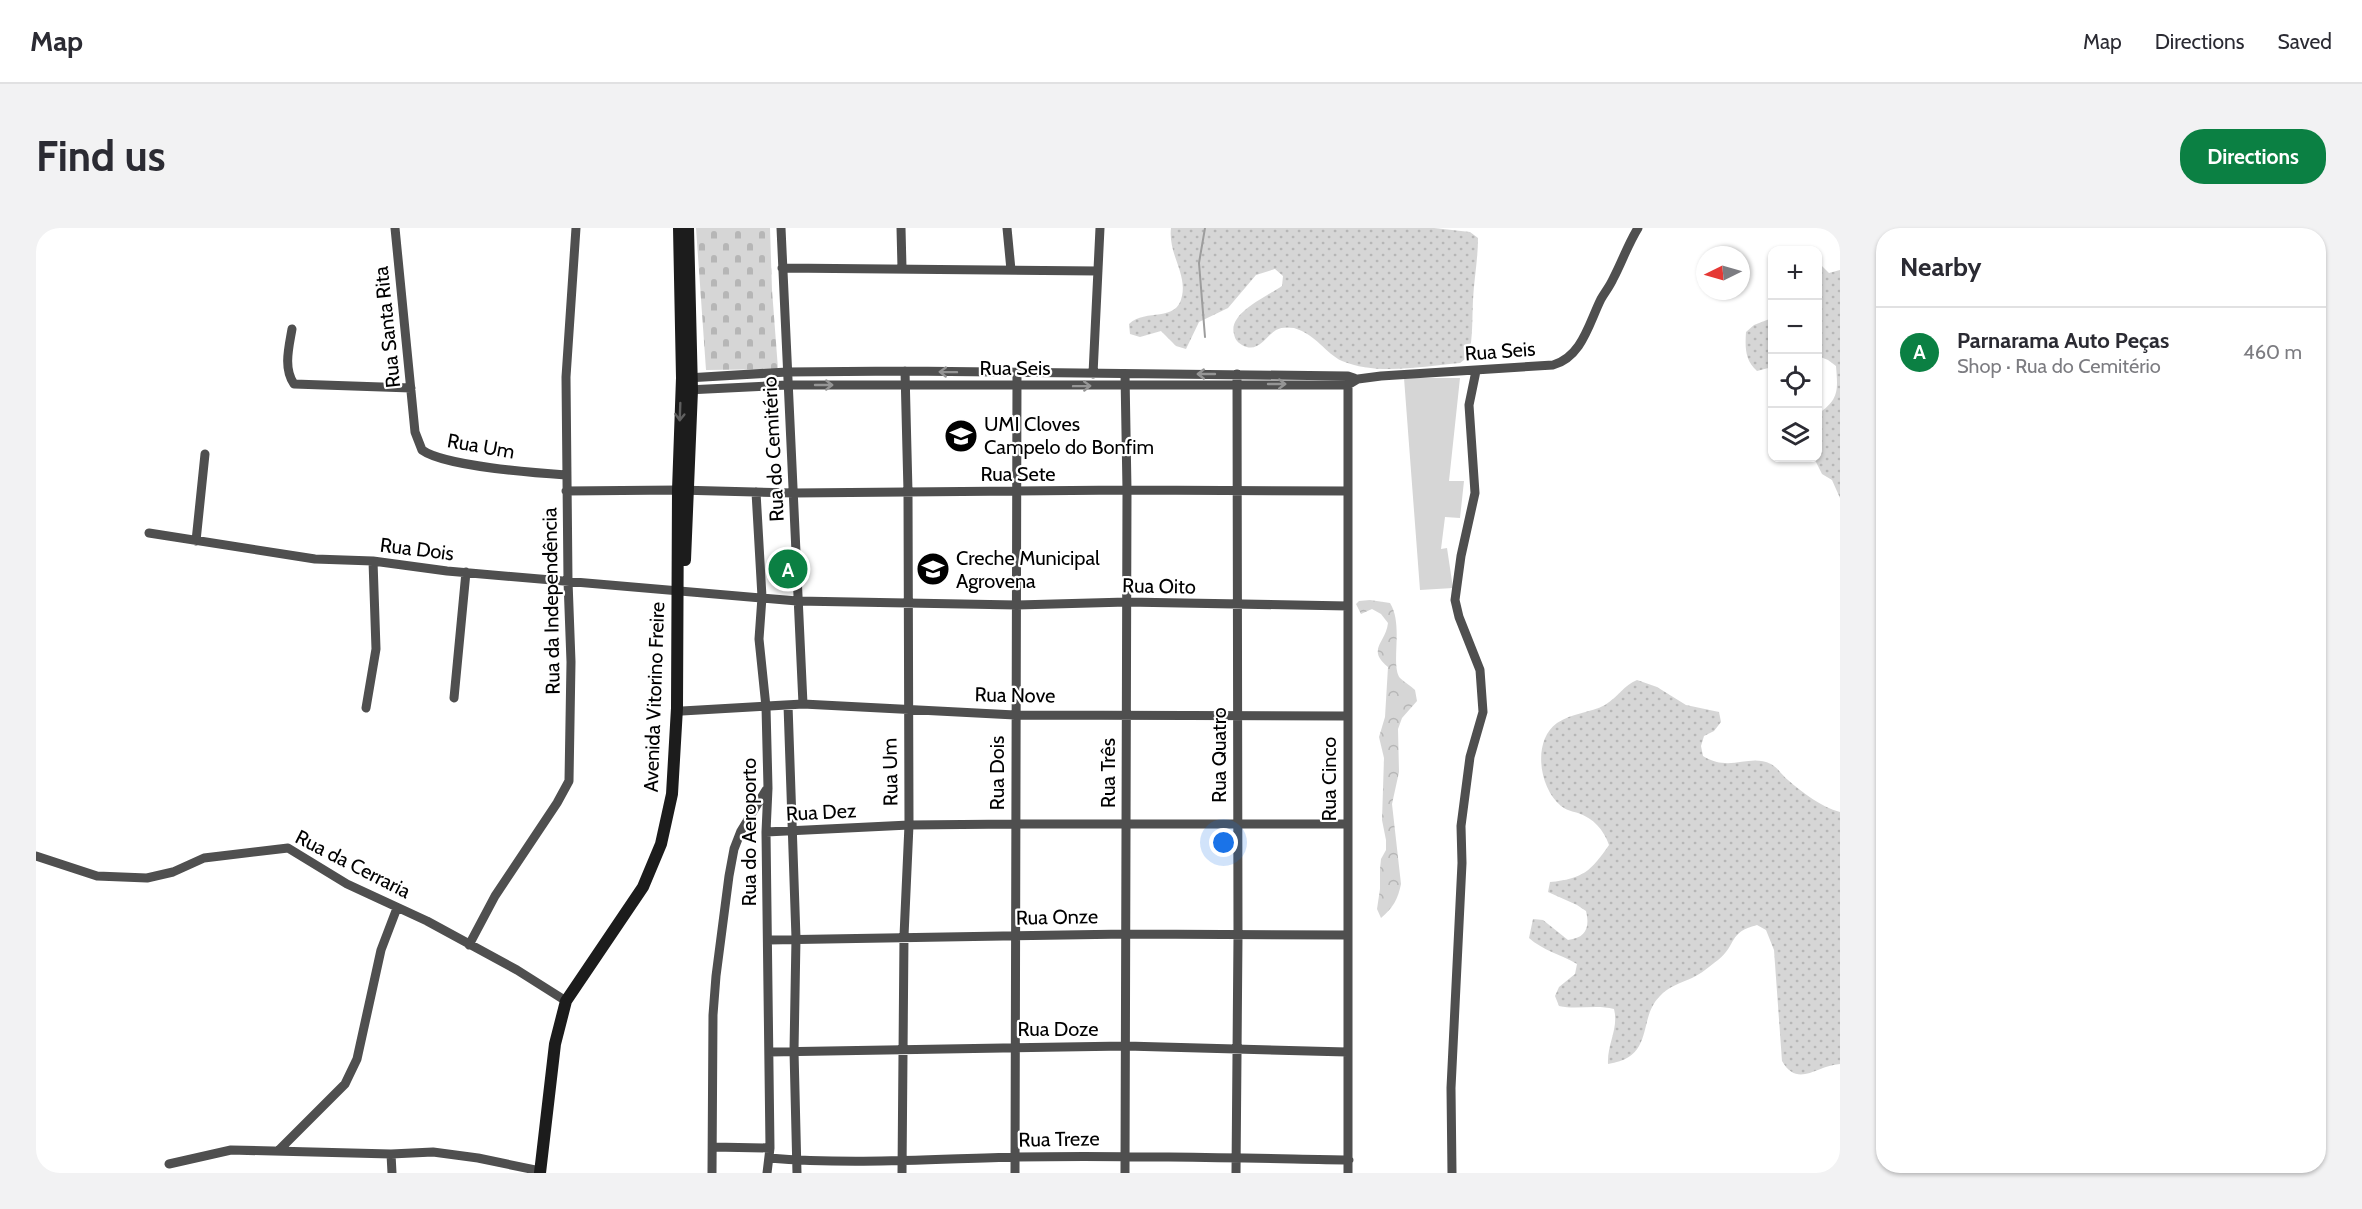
<!DOCTYPE html>
<html lang="en">
<head>
<meta charset="utf-8">
<style>
  body { margin:0; font-family:Cabin,sans-serif; background:#f2f2f3; color:#2b2b33 }
  .controls { position:absolute; right:18px; top:18px; display:grid; overflow:hidden; border-radius:12px; box-shadow:0 2px 4px #0004 }
  .controls button { width:54px; height:54px; display:grid; place-items:center; padding:0; border:0; border-bottom:2px solid #e1e1e2; background:#fff; color:#2b2b33; font:30px sans-serif }
  .compass { position:absolute; left:1660px; top:18px; width:54px; height:54px; border-radius:50%; background:#fff; box-shadow:0 2px 4px #0004; rotate:265deg }
  .you { position:absolute; left:1188px; top:615px; width:21px; height:21px; margin:-15px; border:4px solid #fff; border-radius:50%; background:#1a73e8; box-shadow:0 0 0 9px #1a73e833 }
  .badge { display:grid; place-items:center; width:39px; height:39px; border-radius:50%; background:#0b8043; color:#fff; font-size:20px; font-weight:700 }
  .pin { position:absolute; translate:-50% -50%; border:3px solid #fff; box-shadow:0 2px 6px #0006 }
  .list { margin:0; padding:0; list-style:none }
  h2 { display:flex; justify-content:space-between; align-items:center; height:78px; margin:0; padding:0 24px; font-size:26px }
  h2 small { font-size:20px; font-weight:400; color:#7c7c81 }
  .list li { display:grid; grid-template-columns:39px 1fr auto; gap:18px; align-items:center; box-sizing:border-box; height:90px; padding:0 24px; border-top:2px solid #e1e1e2 }
  .list b { display:block; font-size:22px; white-space:nowrap }
  .list p { margin:0; font-size:20px; white-space:nowrap; color:#7c7c81 }
  .list em { font-size:20px; font-style:normal; color:#7c7c81 }
  .icon { flex:none; width:33px; height:33px; fill:none; stroke:currentColor; stroke-width:2; stroke-linecap:round; stroke-linejoin:round }
  .map { position:relative; flex:none; width:1804px; height:945px; overflow:hidden; border-radius:24px }
  header { display:flex; align-items:center; gap:36px; box-sizing:border-box; height:84px; padding:0 30px; background:#fff; border-bottom:2px solid #e1e1e2 }
  header strong { font-size:28px }
  nav { display:flex; gap:33px; margin-inline-start:auto; font-size:21px }
  .intro { display:flex; align-items:center; justify-content:space-between; box-sizing:border-box; height:144px; padding:0 36px }
  h1 { margin:0; font-size:42px }
  .button { padding:15px 27px; border-radius:24px; background:#0b8043; color:#fff; font-size:21px; font-weight:700 }
  main { display:flex; gap:36px; padding:0 36px }
  aside { flex:1; background:#fff; border-radius:24px; box-shadow:0 2px 4px #0004 }
  .map>svg:first-child { display:block }
  .grass { fill:url(#grass-dots) }
  .forest { fill:url(#forest-crowns) }
  .cemetery { fill:url(#cemetery-stones) }
  .pitch { fill:#d6d6d6 }
  .lines { fill:none; stroke-linecap:round; stroke-linejoin:round }
  .stream { stroke:#9d9d9d; stroke-width:2 }
  .street { stroke:#4f4f4f; stroke-width:9 }
  .secondary { stroke:#1c1c1c; stroke-width:12 }
  .oneway { stroke:#959595 }
  .oneway2 { stroke:#606060 }
  .labels { text-anchor:middle; dominant-baseline:central; stroke-width:4.5; stroke-linejoin:round; paint-order:stroke }
  .street-label { font-size:20px; fill:#000; stroke:#fff }
  .poi-label { font-size:20px; fill:#000; stroke:#fff; text-anchor:start }
</style>
</head>
<body>
<header>
<strong>Map</strong>
<nav><a>Map</a><a>Directions</a><a>Saved</a></nav>
</header>
<div class="intro"><h1>Find us</h1><a class="button">Directions</a></div>
<main>
<div class="map">
<svg width="1804" height="945" viewBox="0 0 1804 945">
  <defs>
    <pattern id="grass-dots" width="8" height="8" patternUnits="userSpaceOnUse" patternTransform="scale(1.5)"><rect width="8" height="8" fill="#d6d6d6"/><path d="M2 2h.1M6 6h.1" fill="none" stroke="#b6b6b6" stroke-width="1.8" stroke-linecap="round"/></pattern>
    <pattern id="forest-crowns" width="20" height="18" patternUnits="userSpaceOnUse" patternTransform="scale(1.5)"><rect width="20" height="18" fill="#d6d6d6"/><path d="M2 6a3 3 0 1 1 6 0M12 15a3 3 0 1 1 6 0" fill="none" stroke="#b6b6b6"/></pattern>
    <pattern id="cemetery-stones" width="16" height="16" patternUnits="userSpaceOnUse" patternTransform="scale(1.5)"><rect width="16" height="16" fill="#d6d6d6"/><path d="M2 7V4a2 2 0 0 1 4 0v3zM10 15v-3a2 2 0 0 1 4 0v3z" fill="#b6b6b6"/></pattern>
  </defs>
  <rect width="100%" height="100%" fill="#fff"/>
  <path class="grass" d="M1135,0H1398L1434,4L1442,10C1442,31 1438,51 1437,72C1436,93 1437,107 1433,128L1424,135C1387,138 1342,148 1306,133C1289,125 1281,107 1258,100C1252,99 1245,99 1240,102C1229,109 1222,126 1206,117C1201,114 1199,111 1198,106C1192,85 1230,69 1246,58L1247,48L1239,41L1220,47L1192,80L1163,94L1150,121L1140,118L1125,103L1104,109L1094,106L1093,96C1110,80 1141,95 1146,68C1151,45 1132,26 1135,0Z
    M1782,34L1793,45L1804,42V270L1796,252L1786,246L1778,230H1782V186C1803,171 1802,163 1800,138L1792,132L1782,128Z
    M1736,90V139L1721,143C1709,132 1709,120 1710,104L1718,97Z
    M1601,452L1621,459L1650,477L1683,484L1685,494L1678,503L1668,508L1665,518L1667,528C1695,545 1712,525 1735,536C1742,540 1746,547 1752,552C1767,565 1785,579 1804,584V836C1781,837 1762,861 1746,833L1738,722L1730,702L1721,697C1692,704 1701,717 1682,732C1674,738 1665,746 1656,750C1645,755 1633,758 1624,768C1601,790 1620,829 1572,836C1571,815 1583,801 1578,781C1560,776 1542,782 1523,778L1519,768L1523,759L1539,746L1541,736C1526,727 1506,722 1493,710L1497,691L1507,692L1532,712C1550,710 1554,700 1550,683L1541,677L1512,664L1514,654C1547,651 1555,643 1573,617C1568,602 1557,590 1542,585C1535,583 1530,582 1525,578C1503,560 1496,513 1521,495C1536,485 1554,485 1569,477C1582,469 1588,457 1601,452Z"/>
  <path class="forest" d="M1334,372L1354,375C1368,397 1354,437 1364,450C1368,454 1375,458 1379,462L1381,473L1366,490L1362,501L1363,544L1356,576L1365,656C1362,671 1357,680 1345,690L1341,681L1344,661V641L1345,631L1350,622V612L1346,592L1348,530L1343,509L1349,489L1352,439C1330,421 1350,415 1352,395L1345,386L1336,381L1325,386L1320,376L1323,373Z"/>
  <path class="cemetery" d="M660,0H734L736,62L742,141L670,142Z"/>
  <path class="pitch" d="M1368,150H1424L1413,253H1428L1424,290L1409,289L1405,321L1411,320L1417,360L1384,362Z"/>
  <g class="lines">
    <path class="stream" d="M1169,0L1163,35L1169,109"/>
    <path class="street" d="M359,0L379,204L386,222C408,238 500,245 530,247
      M745,0L767,476
      M865,0L866,40
      M971,0L975,42
      M746,40L1062,43
      M256,101C253,119 247,140 258,156L375,160
      M1057,146L1064,0
      M1312,148V945
      M651,150L751,144L869,143L1312,148L1318,150
      M651,162L751,157H1312L1322,151L1345,148L1517,137C1546,129 1553,95 1565,71C1569,64 1574,58 1577,51C1586,34 1592,16 1602,0
      M530,263L642,262L758,265L1091,262L1311,263
      M720,264L726,369L723,411L730,479L732,560L730,604L734,920L731,945
      M113,305L279,331L337,333L411,343L761,373L981,377L1091,374L1312,378
      M160,313L169,226
      M418,470L430,344
      M752,477L760,710L758,823L761,945
      M330,480L340,421L337,333
      M646,483L767,476L979,487L1311,488
      M730,604L873,597L979,596H1311
      M0,628L61,648L111,650L137,644L168,630L252,620L311,656L391,693L481,742L530,773
      M732,712L1091,706L1311,707
      M433,717L459,668L521,575L533,553L535,434L532,353L530,149L540,0
      M733,824L1090,818L1311,824
      M677,919L734,920
      M244,921L309,856L321,831L345,722L361,680
      M355,926L356,945
      M733,930C815,937 898,931 980,929C1091,927 1202,930 1313,932
      M133,936L195,922L355,926L397,924L442,930L504,943
      M676,945L677,787L680,748L693,648L698,621L705,603L730,562
      M866,945L868,708L873,597L872,264L869,143
      M979,945L981,146
      M1089,945L1091,262L1089,146
      M1200,945L1202,708L1201,146
      M1416,945L1415,860L1426,635L1425,598L1434,529L1447,484L1444,442L1423,389L1419,372L1425,328L1439,265L1433,177L1440,143"/>
    <path class="secondary" d="M649,332L656,162L652,0
      M504,945L519,816L530,773L607,659L625,616L636,566L641,480L642,262L646,150L643,0"/>
  </g>
  <defs><path id="oneway-shaft" d="M-6 0H5M1.5-3L5.5 0L1.5 3" fill="none" stroke-width="1.6" stroke-linecap="round" stroke-linejoin="round" transform="scale(1.5)"/></defs>
  <g class="oneway">
    <use href="#oneway-shaft" transform="translate(912 144) rotate(-179)"/>
    <use href="#oneway-shaft" transform="translate(1170 146) rotate(-180)"/>
    <use href="#oneway-shaft" transform="translate(1241 156)"/>
    <use href="#oneway-shaft" transform="translate(788 157)"/>
    <use href="#oneway-shaft" transform="translate(1046 158) rotate(-1)"/>
  </g>
  <use class="oneway2" href="#oneway-shaft" transform="translate(644 184) rotate(92)"/>
  <defs>
    <g id="school-disc" transform="scale(1.725)"><circle r="9.5" fill="#000" stroke="#fff"/><path d="M0-5L7-2L0 1L-7-2ZM-4 1L0 2.5L4 1V4Q0 6-4 4Z" fill="#fff"/></g>
  </defs>
  <g fill-rule="evenodd">
    <use href="#school-disc" x="925" y="208"/>
    <use href="#school-disc" x="897" y="341"/>
  </g>
  <g class="labels">
    <g class="street-label">
      <text transform="translate(351 99) rotate(-96)">Rua Santa Rita</text>
      <text transform="translate(1464 123) rotate(-4)">Rua Seis</text>
      <text x="979" y="140">Rua Seis</text>
      <text transform="translate(445 218) rotate(10)">Rua Um</text>
      <text transform="translate(737 221) rotate(-93)">Rua do Cemitério</text>
      <text x="982" y="246">Rua Sete</text>
      <text transform="translate(381 321) rotate(7)">Rua Dois</text>
      <text transform="translate(1123 358) rotate(1)">Rua Oito</text>
      <text transform="translate(515 373) rotate(-91)">Rua da Independência</text>
      <text transform="translate(979 467) rotate(1)">Rua Nove</text>
      <text transform="translate(618 469) rotate(-88)">Avenida Vitorino Freire</text>
      <text transform="translate(1183 527) rotate(-90)">Rua Quatro</text>
      <text transform="translate(854 544) rotate(-91)">Rua Um</text>
      <text transform="translate(961 545) rotate(-90)">Rua Dois</text>
      <text transform="translate(1072 545) rotate(-90)">Rua Três</text>
      <text transform="translate(1293 551) rotate(-90)">Rua Cinco</text>
      <text transform="translate(785 584) rotate(-3)">Rua Dez</text>
      <text transform="translate(713 604) rotate(-90)">Rua do Aeroporto</text>
      <text transform="translate(317 636) rotate(27)">Rua da Cerraria</text>
      <text transform="translate(1021 689) rotate(-1)">Rua Onze</text>
      <text x="1022" y="801">Rua Doze</text>
      <text transform="translate(1023 911) rotate(-1)">Rua Treze</text>
    </g>
    <g class="poi-label">
      <text x="948" y="196">UMI Cloves<tspan x="948" dy="23">Campelo do Bonfim</tspan></text>
      <text x="920" y="330">Creche Municipal<tspan x="920" dy="23">Agrovena</tspan></text>
    </g>
  </g>
</svg>
<div class="controls">
<button>+</button>
<button>−</button>
<button><svg class="icon" aria-label="locate" viewBox="0 0 24 24"><circle cx="12" cy="12" r="6"/><path d="M12 2v4M12 18v4M2 12h4M18 12h4"/></svg></button>
<button><svg class="icon" aria-label="layers" viewBox="0 0 24 24"><path d="M12 4l9 5-9 5-9-5zM3 14l9 5 9-5"/></svg></button>
</div>
<svg class="compass" viewBox="-18 -18 36 36"><path d="M0-13l5 13h-10z" fill="#e53935"/><path d="M0 13l5-13h-10z" fill="#7c7c81"/></svg>
<div class="you"></div>
<div class="pin badge" style="left:752px;top:341px">A</div>
</div>
<aside>
<h2>Nearby<small></small></h2>
<ul class="list">
<li><span class="badge">A</span><div><b>Parnarama Auto Peças</b><p>Shop · Rua do Cemitério</p></div><em>460 m</em></li>
</ul>
</aside>
</main>
</body>
</html>
